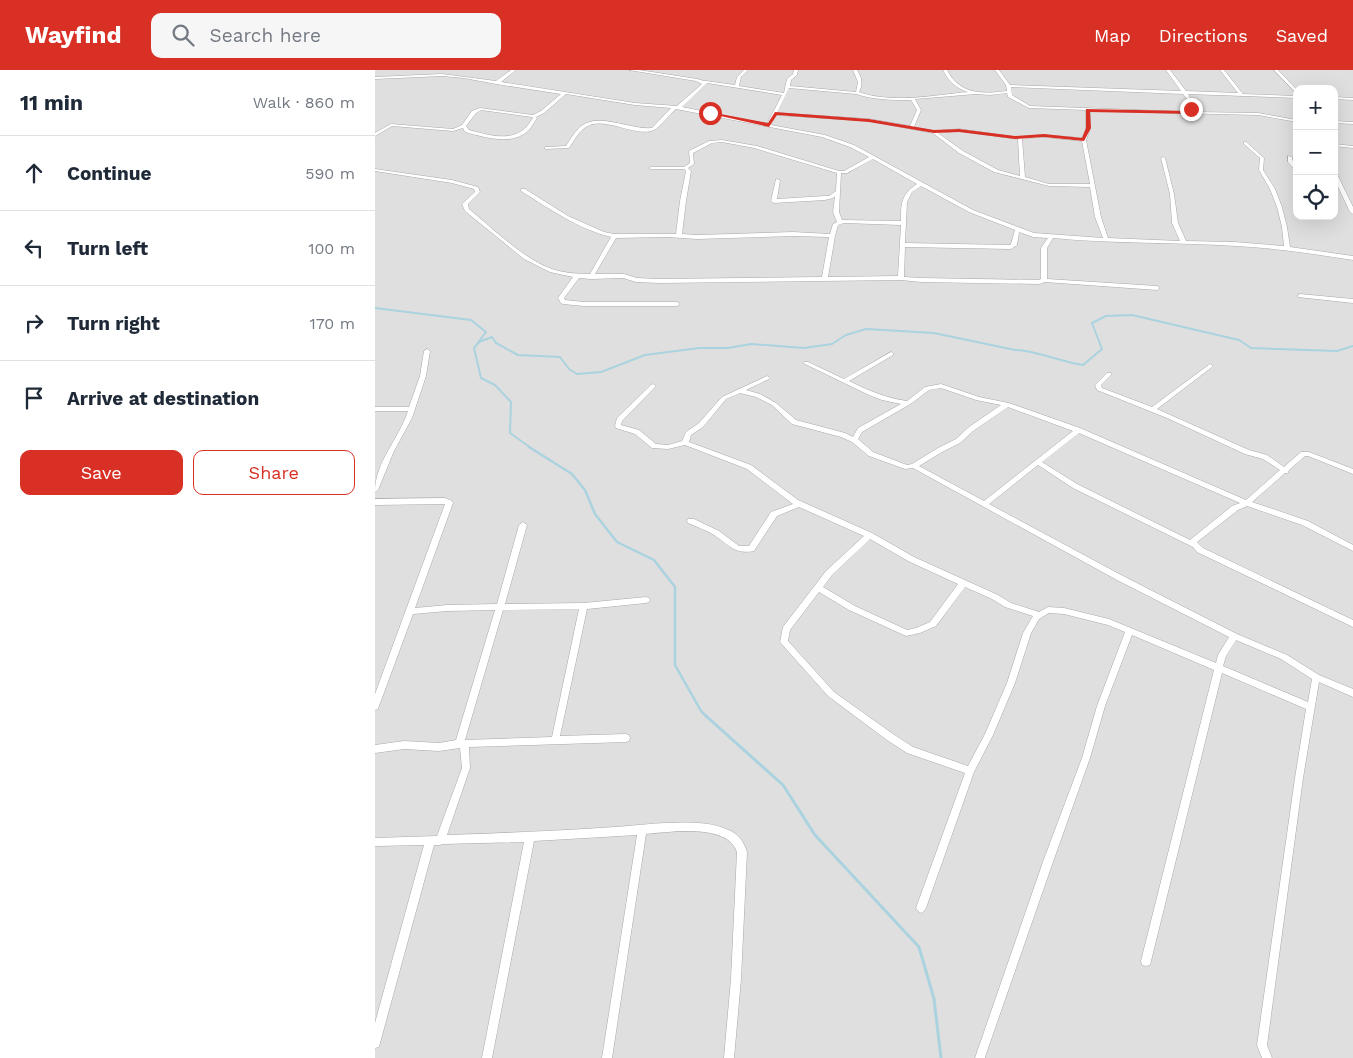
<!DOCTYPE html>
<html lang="en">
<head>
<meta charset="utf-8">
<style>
  body { margin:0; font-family:"Work Sans",sans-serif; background:#f6f6f7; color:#1f2937 }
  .controls { position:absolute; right:15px; top:15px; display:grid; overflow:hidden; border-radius:10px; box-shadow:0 5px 20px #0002 }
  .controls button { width:45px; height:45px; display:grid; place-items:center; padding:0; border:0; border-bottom:1px solid #e0e1e3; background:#fff; color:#1f2937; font:25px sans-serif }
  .stop { position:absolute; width:15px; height:15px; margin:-11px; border:4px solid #d93025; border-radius:50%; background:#fff }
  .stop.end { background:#d93025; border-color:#fff; box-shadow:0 1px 5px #0008 }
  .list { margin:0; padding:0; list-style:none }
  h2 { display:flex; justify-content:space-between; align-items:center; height:65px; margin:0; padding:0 20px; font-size:21px }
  h2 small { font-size:16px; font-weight:400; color:#747a83 }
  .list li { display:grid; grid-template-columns:32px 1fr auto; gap:15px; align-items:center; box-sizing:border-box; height:75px; padding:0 20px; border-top:1px solid #e0e1e3 }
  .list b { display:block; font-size:19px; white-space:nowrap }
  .list em { font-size:16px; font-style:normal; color:#747a83 }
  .actions { display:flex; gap:10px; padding:15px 20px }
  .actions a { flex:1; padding:11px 0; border:1px solid #d93025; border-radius:10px; text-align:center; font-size:18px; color:#d93025 }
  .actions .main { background:#d93025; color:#fff }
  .icon { flex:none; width:28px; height:28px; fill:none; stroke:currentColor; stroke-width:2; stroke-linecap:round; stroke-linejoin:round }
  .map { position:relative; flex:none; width:978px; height:988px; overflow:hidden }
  header { display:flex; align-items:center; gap:30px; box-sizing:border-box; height:70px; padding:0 25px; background:#d93025; color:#fff }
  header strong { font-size:24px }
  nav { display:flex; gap:28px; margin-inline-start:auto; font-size:18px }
  .search { width:350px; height:45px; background:#f6f6f7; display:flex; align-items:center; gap:12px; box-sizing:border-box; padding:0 18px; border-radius:10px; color:#747a83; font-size:19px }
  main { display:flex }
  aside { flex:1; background:#fff }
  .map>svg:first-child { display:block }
  .residential { fill:#e0dfdf; fill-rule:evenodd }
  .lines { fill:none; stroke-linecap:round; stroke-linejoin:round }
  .stream-far2 { stroke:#aad3df; stroke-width:2 }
  .stream-far1 { stroke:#aad3df; stroke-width:2.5 }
  .stream { stroke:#aad3df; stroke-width:3 }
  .street-casing { stroke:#a9a9a9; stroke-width:1 }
  .street { fill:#fff; fill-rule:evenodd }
  .route { fill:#d93025 }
</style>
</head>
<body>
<header>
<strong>Wayfind</strong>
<div class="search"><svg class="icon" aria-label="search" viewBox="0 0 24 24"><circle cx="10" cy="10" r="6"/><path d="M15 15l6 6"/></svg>Search here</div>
<nav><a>Map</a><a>Directions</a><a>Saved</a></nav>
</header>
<main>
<aside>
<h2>11 min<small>Walk · 860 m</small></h2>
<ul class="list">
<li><svg class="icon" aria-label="ahead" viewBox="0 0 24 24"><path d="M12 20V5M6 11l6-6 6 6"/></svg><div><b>Continue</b></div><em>590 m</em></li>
<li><svg class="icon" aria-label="left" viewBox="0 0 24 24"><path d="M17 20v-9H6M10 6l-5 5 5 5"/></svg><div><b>Turn left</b></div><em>100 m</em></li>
<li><svg class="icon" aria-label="right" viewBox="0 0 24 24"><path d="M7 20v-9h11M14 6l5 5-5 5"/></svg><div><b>Turn right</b></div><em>170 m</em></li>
<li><svg class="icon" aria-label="arrive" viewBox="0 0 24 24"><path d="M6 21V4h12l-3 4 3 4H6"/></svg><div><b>Arrive at destination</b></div></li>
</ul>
<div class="actions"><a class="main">Save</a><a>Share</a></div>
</aside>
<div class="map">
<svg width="978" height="988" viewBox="0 0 978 988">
  <rect width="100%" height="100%" fill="#f2efe9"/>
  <path class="residential" d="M0,0H978V988H0ZM922,19H959V146H922Z"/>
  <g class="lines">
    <path class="stream-far2" d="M0,238L96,250L111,262L99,278L104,272L117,267L121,273L143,285L185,287L194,299L202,304L226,302L270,285L324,278H353L376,274L429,278L457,274L471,265L491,259L559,263L640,280C660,280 686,292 708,295L727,279L717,253L731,246L757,245L864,270L876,278L962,281L978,276
      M99,278L106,308L120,315L136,332L135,363L156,378"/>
    <path class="stream-far1" d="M154,377L197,404L210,420L220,444L242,472L279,490L300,517V595L326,641L332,647"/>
    <path class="stream" d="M331,646L408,715L440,765L544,877L559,929L566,988"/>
    <g class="street-casing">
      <path id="street" d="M136,0H141L126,12L260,33L302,36L327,14L321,11L254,0H264L322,9L329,11H331L360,15L362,7L369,0H373L366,7L364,16L409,23L412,9L418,4L419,0H423L422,5L416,10L415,16L481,22L483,12L478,0H482C487,8 488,14 484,22C517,34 560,25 593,22C581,18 574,12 568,0H572C585,25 608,24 632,21L631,15L620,0H624L635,15L806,21L791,0H795L811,21L863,23L845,0H849L868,24L922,26V28L813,24L816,29L820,42L883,43L922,50V52L883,45L715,41V59L711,70L726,147L733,168L805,171L797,153L795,124L786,88L788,87L790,88L799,124L803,153L811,171L859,172L909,176L907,157L902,137L895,119L884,100L885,88L869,74V72H871L889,88L888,100L900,119L907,137L912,157L915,177L978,186V190C939,184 900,178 861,176C800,172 739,174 678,168L672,178V209L782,216L785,218L782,220L670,212L665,214L546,212L526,210L284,213L261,212L248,208L216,209L204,208L189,228L190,230L209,232H302L305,234L302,236H209L188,234L186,233L183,228L198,207L175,202L149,189L90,141L87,134L100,122L99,119L77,113L0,101V99L77,110L103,117L105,122L93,134L94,139C117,158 152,192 180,200C191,203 203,204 215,204L236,167C203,159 175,139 146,121V119H150L193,146L229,162L239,164H301L305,131L311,101L309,99H276L274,98L276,97H309L315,93L314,81L334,71L347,70L382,76L464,101H469L494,87L475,77L447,67L301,39C296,43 284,58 279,60C261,68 228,45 211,57C203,62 199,71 194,78L170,79V77H172L191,76C196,69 201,59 208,55C225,43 256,60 277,58L296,38L260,35L191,24L169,43L161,47L162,48C159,52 157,57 153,61C136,76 109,67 90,62L88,58L78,61L17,56L0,66V63L16,54L78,59L87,55L97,41L105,38L158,45L166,41L186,24L121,14L89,8L67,6L0,9V7L67,4L121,11ZM332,13L407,25L392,54L307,37ZM636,17L808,24L812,29L815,42L655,36L637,25ZM414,18L481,24C499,30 517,30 536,30L542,40L535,56L494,49L402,43ZM632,23L633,27L654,38L711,40V59L707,68L669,65L640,67L584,59L559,61L539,57L546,40L540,29L601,24L615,25ZM106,40L157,47L158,48C155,52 152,57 148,60C133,72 110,64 94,60L91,56L101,43ZM401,45L494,51L558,63L584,83L619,102L674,116L715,117L720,147L728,168L659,163L598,140L479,75L450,65L396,55ZM584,61L643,69L645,106L623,100L588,81L563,63ZM669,67L707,71L715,114H674L650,107L647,69ZM347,72L379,78L462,103L461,121L454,126H450L402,129L405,110L401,109L396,131L399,133L450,130L458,128L460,126L458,142L462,152L458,154L455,164L418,162L322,165L307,164L311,131L316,101L313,98L319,94L318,83L337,73ZM498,89L542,114C526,125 526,133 526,151L467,150L464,142L466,103H472ZM546,116L594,142L640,160L636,174L635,175L530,173L532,132L537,122ZM469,153L526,155L523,206L453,207L460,166L463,155ZM644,162L658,167L673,168L666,178V209L664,210L546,208L529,207L530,177L636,179L642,175ZM418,166L454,167L447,207L284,209L262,208L249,204H220L241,168L292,167L322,169Z
        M899,0H903L922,20V24Z
        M959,27L978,28V30L959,29Z
        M959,51L978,52V54L959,53Z
        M959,74L978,76V78L959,76Z
        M913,86L917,87C917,93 922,96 922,102L913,92Z
        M959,101L961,102L978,137V144L975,142L959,108Z
        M925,224L978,229V233L923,227V225Z
        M52,279L55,281L51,306L37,348L19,381L3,420L0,422C0,392 24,369 33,341H0V337H34L45,306L49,281Z
        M516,282L518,283V285L474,311C492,320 511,328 532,331L550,317L566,314L604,327L634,333L705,358L871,430L905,400L888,389L870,384L792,348L722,320L720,315L732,303H736V305L726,315L727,318L777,337L835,294L838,296L837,297L782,339L874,380L892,385L909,397L926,382H934L978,399V404L933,386H930L914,400L913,403H910L877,432L933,451L978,475V481L927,455L872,436L863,440L822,472L828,478L978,550V557L822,482L818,477L698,418L663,395L614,434L748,506L862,564L912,585L944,605L978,619V627L944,612L928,708L892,975L897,988H887L882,975L920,708L931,639L847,603L776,891L775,895L771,896L767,895L766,891L839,600L757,565L730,636L715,688L679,789L610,987V988H600L669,789L707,688L722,636L750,562L733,555L689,544L674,543L664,549L656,563L640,613L618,665L599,702L551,838L549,841L546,843L543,841L541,838L590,703L532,683L512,670L453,626L405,572L408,557L451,501L489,466L424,437L402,446L379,481C358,485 354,474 339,465C331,460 322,457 313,453L312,451L313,449H319L344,461L364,476H374L396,442L418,434L372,399L310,375L293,379L277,378L260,364L241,358L240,356L242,348L276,315L278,314L281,316L280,317L247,351L246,355L264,360L281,374L293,375L307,371L311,362L324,353L347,327L392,306L395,308L394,309L371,320L385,324L401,333L421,350L470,363L478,367L483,358L526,334L507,330L494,325L428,293L429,292H433L469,309ZM566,318L601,330L626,335L594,357L581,369L563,378L537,394L532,395L498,382L483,369L487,362L537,333L554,320ZM365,323L381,327L397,335L417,354L466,367L477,372L494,386L530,399L538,398L742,510L854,567L843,585L841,593L734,549L689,538L673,537L664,542L636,533L623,525L539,487L497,463L423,430L376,395L314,372L316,365L328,357L351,329ZM633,337L698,361L609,431L544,396L567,382L585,373L598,361ZM704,363L865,433L857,436L815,470L702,414L667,392ZM495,469L533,491L583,514L555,552L541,558L532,560L480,536L448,517L457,505ZM590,517L617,529L630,537L658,546L648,563L632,613L610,664L593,696L538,677L518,664L459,622L413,571L415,560L444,522L474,540L531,566L545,563L561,556ZM861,570L906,589L937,609L933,632L848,596L851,586Z
        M70,428L77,431L78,433L40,538L72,535L122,534L144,455L148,452L152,455L130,534L209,533L271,527L274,528L275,530L274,532L271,533L212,539L185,666L251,664L254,665L255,668L254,671L251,672L94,677L95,698L72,765C128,763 184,761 240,757C270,755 318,748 346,757C361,762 367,767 372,782L366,909L359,988H349L356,909L362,782C352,753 296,762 271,764L237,988H227L262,765L159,771L117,988H107L149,772L68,774L65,775H59L5,973L4,977L0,978V953L49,775L0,776V768L62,766L87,698L85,678L64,681L29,679L0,683V675L29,671L64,673L81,670L120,540L72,541L38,544L4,636L3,639L0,640V624L70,434L0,435V429ZM204,539L177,667L90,670L128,540Z"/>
    </g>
    <use href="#street" class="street"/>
  </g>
  <path class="route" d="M816,37L819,44L715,42L716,58L709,71L669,67L640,69L584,62L559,63L494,52L402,45L394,57L332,43L335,42L393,53L400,42L494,49L559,60L584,59L640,66L669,64L707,68L711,58V39L814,41L813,39Z"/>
</svg>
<div class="controls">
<button>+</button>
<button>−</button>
<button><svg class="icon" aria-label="locate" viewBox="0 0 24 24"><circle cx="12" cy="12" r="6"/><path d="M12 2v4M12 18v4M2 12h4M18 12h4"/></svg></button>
</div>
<div class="stop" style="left:335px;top:43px"></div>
<div class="stop end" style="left:816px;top:39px"></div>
</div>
</main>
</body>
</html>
